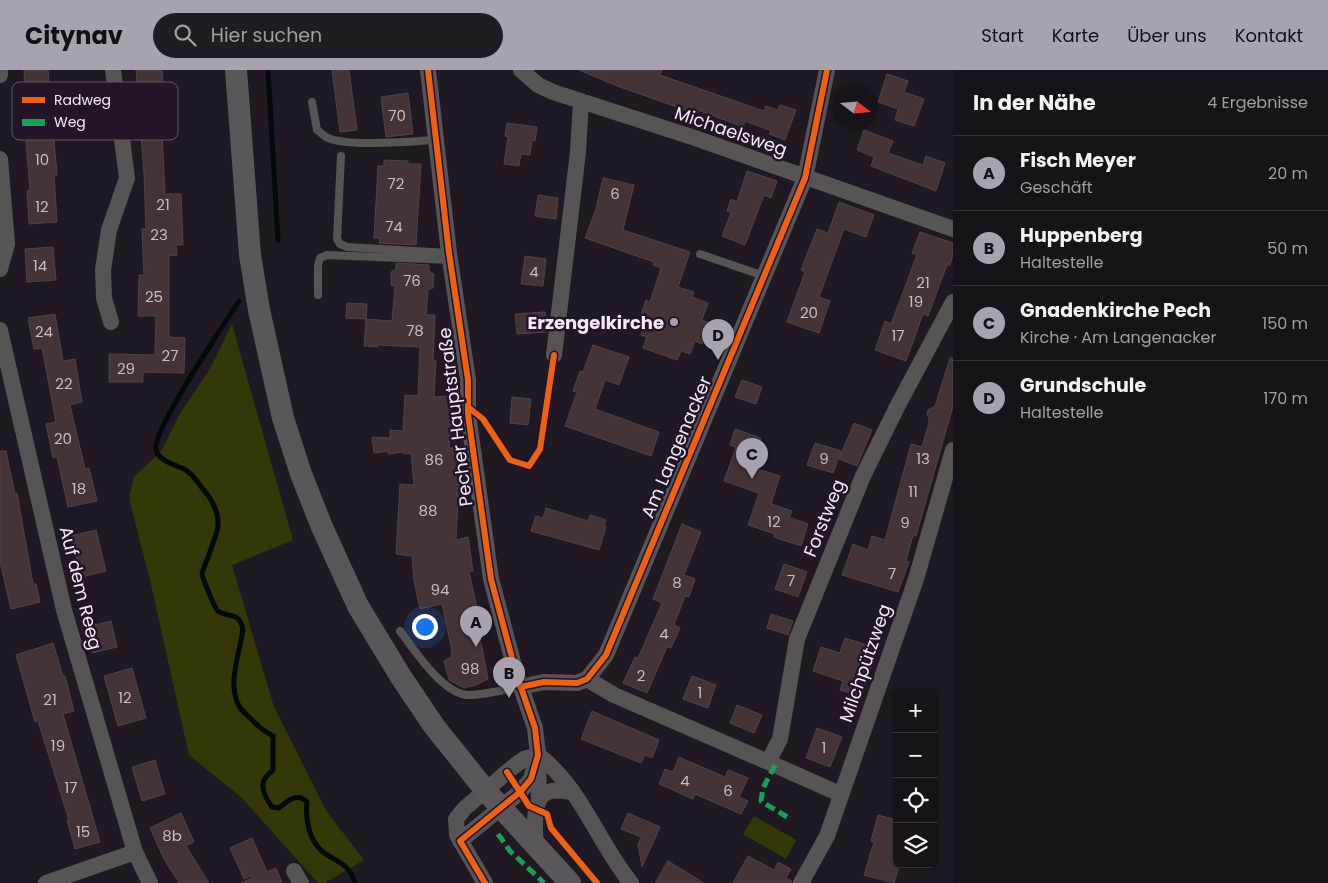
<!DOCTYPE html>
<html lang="de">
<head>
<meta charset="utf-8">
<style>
  body { margin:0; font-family:Poppins,sans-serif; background:#211c23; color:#f1f3f6 }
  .controls { position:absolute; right:15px; bottom:15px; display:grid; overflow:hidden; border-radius:8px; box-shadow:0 1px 4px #0004 }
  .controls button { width:45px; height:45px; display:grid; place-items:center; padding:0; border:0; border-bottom:1px solid #363239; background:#18131a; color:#f1f3f6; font:25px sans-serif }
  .compass { position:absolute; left:833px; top:15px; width:45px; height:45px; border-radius:50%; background:#18131a; box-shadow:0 1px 4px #0004; rotate:106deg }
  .you { position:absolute; left:424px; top:556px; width:18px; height:18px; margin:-12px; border:4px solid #fff; border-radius:50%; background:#1a73e8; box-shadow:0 0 0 8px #1a73e833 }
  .badge { display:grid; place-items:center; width:32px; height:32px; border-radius:50%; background:#a9a1ad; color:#111; font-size:16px; font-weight:700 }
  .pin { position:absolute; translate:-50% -41px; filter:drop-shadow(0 1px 2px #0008) }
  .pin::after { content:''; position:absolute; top:26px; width:18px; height:15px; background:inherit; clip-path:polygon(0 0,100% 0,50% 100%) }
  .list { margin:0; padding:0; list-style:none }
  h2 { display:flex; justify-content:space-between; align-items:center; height:65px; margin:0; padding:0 20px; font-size:21px }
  h2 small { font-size:16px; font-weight:400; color:#9f9ea2 }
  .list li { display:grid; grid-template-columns:32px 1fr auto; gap:15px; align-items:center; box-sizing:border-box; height:75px; padding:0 20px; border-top:1px solid #363239 }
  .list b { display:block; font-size:19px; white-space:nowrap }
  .list p { margin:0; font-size:16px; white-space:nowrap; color:#9f9ea2 }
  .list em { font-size:16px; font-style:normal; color:#9f9ea2 }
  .icon { flex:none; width:28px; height:28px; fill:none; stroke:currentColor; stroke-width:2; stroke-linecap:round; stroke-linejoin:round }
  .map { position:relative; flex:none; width:953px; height:813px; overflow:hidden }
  header { display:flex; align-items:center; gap:30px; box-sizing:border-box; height:70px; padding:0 25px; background:#a9a1ad; color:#111 }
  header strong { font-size:24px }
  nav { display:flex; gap:28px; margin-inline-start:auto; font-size:18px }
  .search { width:350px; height:45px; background:#211c23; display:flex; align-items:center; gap:12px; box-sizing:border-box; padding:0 18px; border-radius:28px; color:#9f9ea2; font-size:19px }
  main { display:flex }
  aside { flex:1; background:#18131a }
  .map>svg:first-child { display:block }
  .green { fill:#363708 }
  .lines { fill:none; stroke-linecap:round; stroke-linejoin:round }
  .stream { stroke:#030a0b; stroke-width:5 }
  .building { fill:#443438; stroke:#4c4448 }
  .service { stroke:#585455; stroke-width:8 }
  .minor { stroke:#585455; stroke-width:16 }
  .secondary { stroke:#5c5559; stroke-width:22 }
  .quiet { stroke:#1a9f57; stroke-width:5; stroke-dasharray:10 5; stroke-linecap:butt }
  .cycleway-casing { stroke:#221527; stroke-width:9 }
  .cycleway { stroke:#ea6118; stroke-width:6 }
  .poi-dot { fill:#a9a1ad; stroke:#221527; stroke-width:2 }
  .labels { text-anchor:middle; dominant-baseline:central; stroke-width:5; stroke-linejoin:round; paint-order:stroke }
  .number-label { font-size:15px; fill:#c7bcc7 }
  .street-label { font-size:18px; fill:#f3eaf7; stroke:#221527 }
  .poi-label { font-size:18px; font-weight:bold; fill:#f3eaf7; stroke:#221527; text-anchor:end }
  .key { fill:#221527; stroke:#615565; stroke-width:1 }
  .key-label { font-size:14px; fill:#f3eaf7 }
</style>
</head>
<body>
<header>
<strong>Citynav</strong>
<div class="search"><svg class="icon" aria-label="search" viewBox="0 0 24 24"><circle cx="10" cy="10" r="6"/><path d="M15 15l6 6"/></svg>Hier suchen</div>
<nav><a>Start</a><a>Karte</a><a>Über uns</a><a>Kontakt</a></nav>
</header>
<main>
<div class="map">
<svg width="953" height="813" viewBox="0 0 953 813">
  <rect width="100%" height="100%" fill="#201923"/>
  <path class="green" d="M232,254L293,470L232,495L274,637L327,742L364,790L325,813H318L242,728L189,685L150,510L129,429L134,407L161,381L181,342L210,299Z
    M754,746L796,770L786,789L743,764Z"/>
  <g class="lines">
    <path class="stream" d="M268,0L278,170
      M239,231C225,253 151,362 156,380C159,391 175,395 184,399C192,403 197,411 202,418C211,428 219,441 218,456C217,465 206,492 202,503C202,507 215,539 218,541C225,547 237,543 241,553C245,560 241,568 240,575C236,594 229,617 239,636C241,640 246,644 249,647C259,657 261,659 273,666V700C270,703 266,706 264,710C260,719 267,730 272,737L279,738C287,731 297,722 307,732C305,749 309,771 323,782C338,793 349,793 355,813"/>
  </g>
  <path class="building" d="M24,0H48L57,105H54L57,152L29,154L27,121L30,120L25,60H20L17,23L25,22Z
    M136,0H162L164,22H167L168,40L161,41L165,124H181L183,175H176L177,185L169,186V267L185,268L184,303L143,302V312H109V284L155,285L156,246H138L139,205H144L142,159H146L144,103Z
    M332,0H349L357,60L340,62Z
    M579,0H662L660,5L764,41L766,36L778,40L780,35L796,40L785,70L769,64L771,61L745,51L743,57L698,40L697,44L617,16Z
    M887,4L908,11L904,22L924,29L914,56L895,50L898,39L878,32Z
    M408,23L413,64L386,67L381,27Z
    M507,53L537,57L535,71L532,70L530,85L521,84L519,96L504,94L508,67L505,66Z
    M864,60L893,71L888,83L923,95L926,86L945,93L936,121L871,96L874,87L857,80Z
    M384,90L408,91V94H421L416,175L379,173L380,168H374L378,96H384Z
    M747,101L777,111L771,128L764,125L745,175L722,166L731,143L727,141L731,129L737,132Z
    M603,108L634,115L623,160L690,182L678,217L694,222L692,227L708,233L702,250L709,253L702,274L695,271L690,284L681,281L677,290L643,278L647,267L641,265L645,253L639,251L646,230L650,232L661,198L653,195L654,192L585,168L596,139Z
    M538,125L558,128L556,149L535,146Z
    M839,132L874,145L866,167L844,159L819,227L830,231L819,263L787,252L805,202L801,200L817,159L828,163Z
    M920,162L953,173V185L950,195H947L928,246L923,244L906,291L875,280L885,251L891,254L917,185L912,183Z
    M53,177L56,210L27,212L25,179Z
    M525,186L546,189L543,216L521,214Z
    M396,193L429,195V201L434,204L433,218L428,220L426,245H435L433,290L436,291L434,327L453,326L449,378H455L459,408L456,470L468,467L473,501L469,502L481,556L478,557L488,609L476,615L464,618L449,610L444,591L452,586L451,581H452L442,534L420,539L414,511L412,486L396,484L400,414L414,415L411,383L404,384V382L388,384V381L374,383L372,367L390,368V360L403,361L405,325L418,326L420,277L377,275V277L364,276L366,249L392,251L395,217L391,215V202L396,199Z
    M347,233L367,234L366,249L346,248Z
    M545,242L547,262L517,264L515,244Z
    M55,244L63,291L75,289L82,332L70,335L85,399L89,398L97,431L68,437L57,387L53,388L46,354L56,352L42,278L34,279L28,248Z
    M593,275L629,287L619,315L605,310L595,339L659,362L651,386L565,356L577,322L573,321L580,301L583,302Z
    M950,288H953V336L916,466L913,465L906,491L909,492L898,522L842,505L853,474L868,480L872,466L885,470L911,374L922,377L929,353V348L927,345L928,340L935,336Z
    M742,310L762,317L756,334L735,327Z
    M512,327L531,329L528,355L510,353Z
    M854,353L872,360L857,396L839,389Z
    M735,359L761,368L751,397L780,406L771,434L792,441L789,447L808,454L801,476L774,467L775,464L748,455L759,423L724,411L736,377L730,375Z
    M815,373L841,381L833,403L807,395Z
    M0,381H6L15,424L17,423L33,514H36L40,532L11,539L0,492Z
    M546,438L588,451L590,445L606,450L604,457H606L599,480L531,461L536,446L543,448Z
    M682,454L701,462L684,505L695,509L689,527L685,526L674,555L680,558L671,578L667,577L647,623L623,613L635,587L638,588L662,533L653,529Z
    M96,460L106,501L81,507L71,466Z
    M784,494L807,502L798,527L775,519Z
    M771,544L793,551L788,565L767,558Z
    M111,551L117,577L92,583L86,557Z
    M845,568L876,578L870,593L872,594L861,627L840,620L843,611L813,601L821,577L840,583Z
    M53,573L63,606H65L74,641L63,644L100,772L75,779L67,750H69L38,651L35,652L16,585Z
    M132,598L146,648L118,656L104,606Z
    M692,606L716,615L708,638L683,629Z
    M737,635L762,645L754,663L730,653Z
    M592,641L659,670L652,688L645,685L641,693L581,669Z
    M817,658L842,667L830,697L806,688Z
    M679,687L725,707L728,700L748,708L739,727L748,731L741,744L695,724L693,729L659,714L665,699L673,702Z
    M155,690L165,724L142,731L132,697Z
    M181,743L194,772L186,776L209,813H179L164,789L150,758Z
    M628,743L660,757L642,797L638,775L641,767L621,759Z
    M878,745L897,750V794H900L894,813L864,805L874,772L871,771Z
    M252,768L267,802L276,798L282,813H241L252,808L251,806L244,809L230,778Z
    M748,786L774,800L778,792L791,799L786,808L792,811L791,813H733Z
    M668,791L704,813H655Z"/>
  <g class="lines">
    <path class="service" d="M312,32L317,60C320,62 323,65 326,67C346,78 412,71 436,70
      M341,86L337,169L340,174L347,177L449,183
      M700,184L764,206
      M318,225V195L320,188L327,185L451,190
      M400,561C415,581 441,621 466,625C480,626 506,619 520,617"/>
    <path class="minor" d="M428,0L449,183L468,310V344L491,509L516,603L535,658L538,685L539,729
      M521,0L538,15L553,22L695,68L953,159
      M0,5V0
      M0,89L7,174L0,199
      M111,252L104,228L103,200L109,160L127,108L113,0
      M0,260L64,540L135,782L150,813
      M554,285L578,82L581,31
      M587,609L614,625L768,692L780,669L797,569L863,406L897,337L953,232
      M520,617L544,612L577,613L587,609L606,585L805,108L827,0
      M538,685C581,717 598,773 631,813
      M768,692L840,724
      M460,771L520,722L531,709L535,694
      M536,778C535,764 531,727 548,722C555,719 564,721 572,722
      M294,801L301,813
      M46,813L135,782
      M485,813L457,765L456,749L465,738L513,697L524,689L538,685
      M801,813L827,766L916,509L953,380"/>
    <path class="secondary" d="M236,0L250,185L259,240L283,348L301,404L322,457L358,536L401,607L434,656L486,721L570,813"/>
    <path class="quiet" d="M775,695L763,718L761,731L787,747
      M498,764L510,781L544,813"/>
    <g class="cycleway-casing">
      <path id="cycleway" d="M428,0L449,183L468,310V344L491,509L516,603L535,658L538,685L531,709L520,722L460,771L485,813
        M468,337L483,349L510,390L529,396L540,379L554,285
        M520,617L544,612L577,613L587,609L606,585L805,108L827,0
        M507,702L529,736L547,744L551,758L597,813"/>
    </g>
    <use href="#cycleway" class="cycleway"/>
  </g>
  <circle class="poi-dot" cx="674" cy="252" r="5"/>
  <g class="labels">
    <g class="number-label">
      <text x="397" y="45">70</text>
      <text x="42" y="89">10</text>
      <text x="396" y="113">72</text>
      <text x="615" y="123">6</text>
      <text x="163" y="134">21</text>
      <text x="42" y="136">12</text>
      <text x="394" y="156">74</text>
      <text x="159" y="164">23</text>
      <text x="40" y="195">14</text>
      <text x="534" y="201">4</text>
      <text x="412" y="210">76</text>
      <text x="923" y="212">21</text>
      <text x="154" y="226">25</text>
      <text x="916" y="231">19</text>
      <text x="809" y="242">20</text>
      <text x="415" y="260">78</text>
      <text x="44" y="261">24</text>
      <text x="898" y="265">17</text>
      <text x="170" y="285">27</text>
      <text x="126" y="298">29</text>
      <text x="64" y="313">22</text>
      <text x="63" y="368">20</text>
      <text x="824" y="388">9</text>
      <text x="923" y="388">13</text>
      <text x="434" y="389">86</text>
      <text x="79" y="418">18</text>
      <text x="913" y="421">11</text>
      <text x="428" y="440">88</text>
      <text x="774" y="451">12</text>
      <text x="905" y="452">9</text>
      <text x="892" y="503">7</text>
      <text x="791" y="510">7</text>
      <text x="677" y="512">8</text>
      <text x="440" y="519">94</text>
      <text x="664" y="563">4</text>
      <text x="470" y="598">98</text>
      <text x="641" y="605">2</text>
      <text x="700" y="622">1</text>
      <text x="125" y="627">12</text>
      <text x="50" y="629">21</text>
      <text x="58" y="675">19</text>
      <text x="824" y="677">1</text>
      <text x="685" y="710">4</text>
      <text x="71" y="717">17</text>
      <text x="728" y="720">6</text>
      <text x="83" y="761">15</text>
      <text x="172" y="765">8b</text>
    </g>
    <g class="street-label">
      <text transform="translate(731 61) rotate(19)">Michaelsweg</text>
      <text transform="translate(455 347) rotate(-97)">Pecher Hauptstraße</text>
      <text transform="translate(676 377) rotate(-67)">Am Langenacker</text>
      <text transform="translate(824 448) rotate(-68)">Forstweg</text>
      <text transform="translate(81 518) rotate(76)">Auf dem Reeg</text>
      <text transform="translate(865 593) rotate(-71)">Milchpützweg</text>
    </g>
    <g class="poi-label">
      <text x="664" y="252">Erzengelkirche</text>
    </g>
  </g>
  <rect x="12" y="12" width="166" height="58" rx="8" class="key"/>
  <rect x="22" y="27" width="23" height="6" fill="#ea6118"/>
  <rect x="22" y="49" width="23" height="7" fill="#1a9f57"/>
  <g class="key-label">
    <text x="54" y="35">Radweg</text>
    <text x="54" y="57">Weg</text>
  </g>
</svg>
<div class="controls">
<button>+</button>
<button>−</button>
<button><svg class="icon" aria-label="locate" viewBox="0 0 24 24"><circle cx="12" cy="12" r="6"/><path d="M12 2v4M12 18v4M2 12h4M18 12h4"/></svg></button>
<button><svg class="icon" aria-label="layers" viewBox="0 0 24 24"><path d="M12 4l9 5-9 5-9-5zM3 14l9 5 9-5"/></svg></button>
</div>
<svg class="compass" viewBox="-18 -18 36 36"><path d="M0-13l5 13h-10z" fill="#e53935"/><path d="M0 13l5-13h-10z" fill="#9f9ea2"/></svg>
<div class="you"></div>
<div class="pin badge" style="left:476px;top:577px">A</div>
<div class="pin badge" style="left:509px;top:628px">B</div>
<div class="pin badge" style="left:752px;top:409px">C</div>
<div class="pin badge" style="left:718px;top:290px">D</div>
</div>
<aside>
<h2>In der Nähe<small>4 Ergebnisse</small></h2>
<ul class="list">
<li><span class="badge">A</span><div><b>Fisch Meyer</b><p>Geschäft</p></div><em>20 m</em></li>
<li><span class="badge">B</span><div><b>Huppenberg</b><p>Haltestelle</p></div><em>50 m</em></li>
<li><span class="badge">C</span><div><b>Gnadenkirche Pech</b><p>Kirche · Am Langenacker</p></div><em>150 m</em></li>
<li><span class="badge">D</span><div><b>Grundschule</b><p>Haltestelle</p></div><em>170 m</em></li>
</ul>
</aside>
</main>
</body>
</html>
